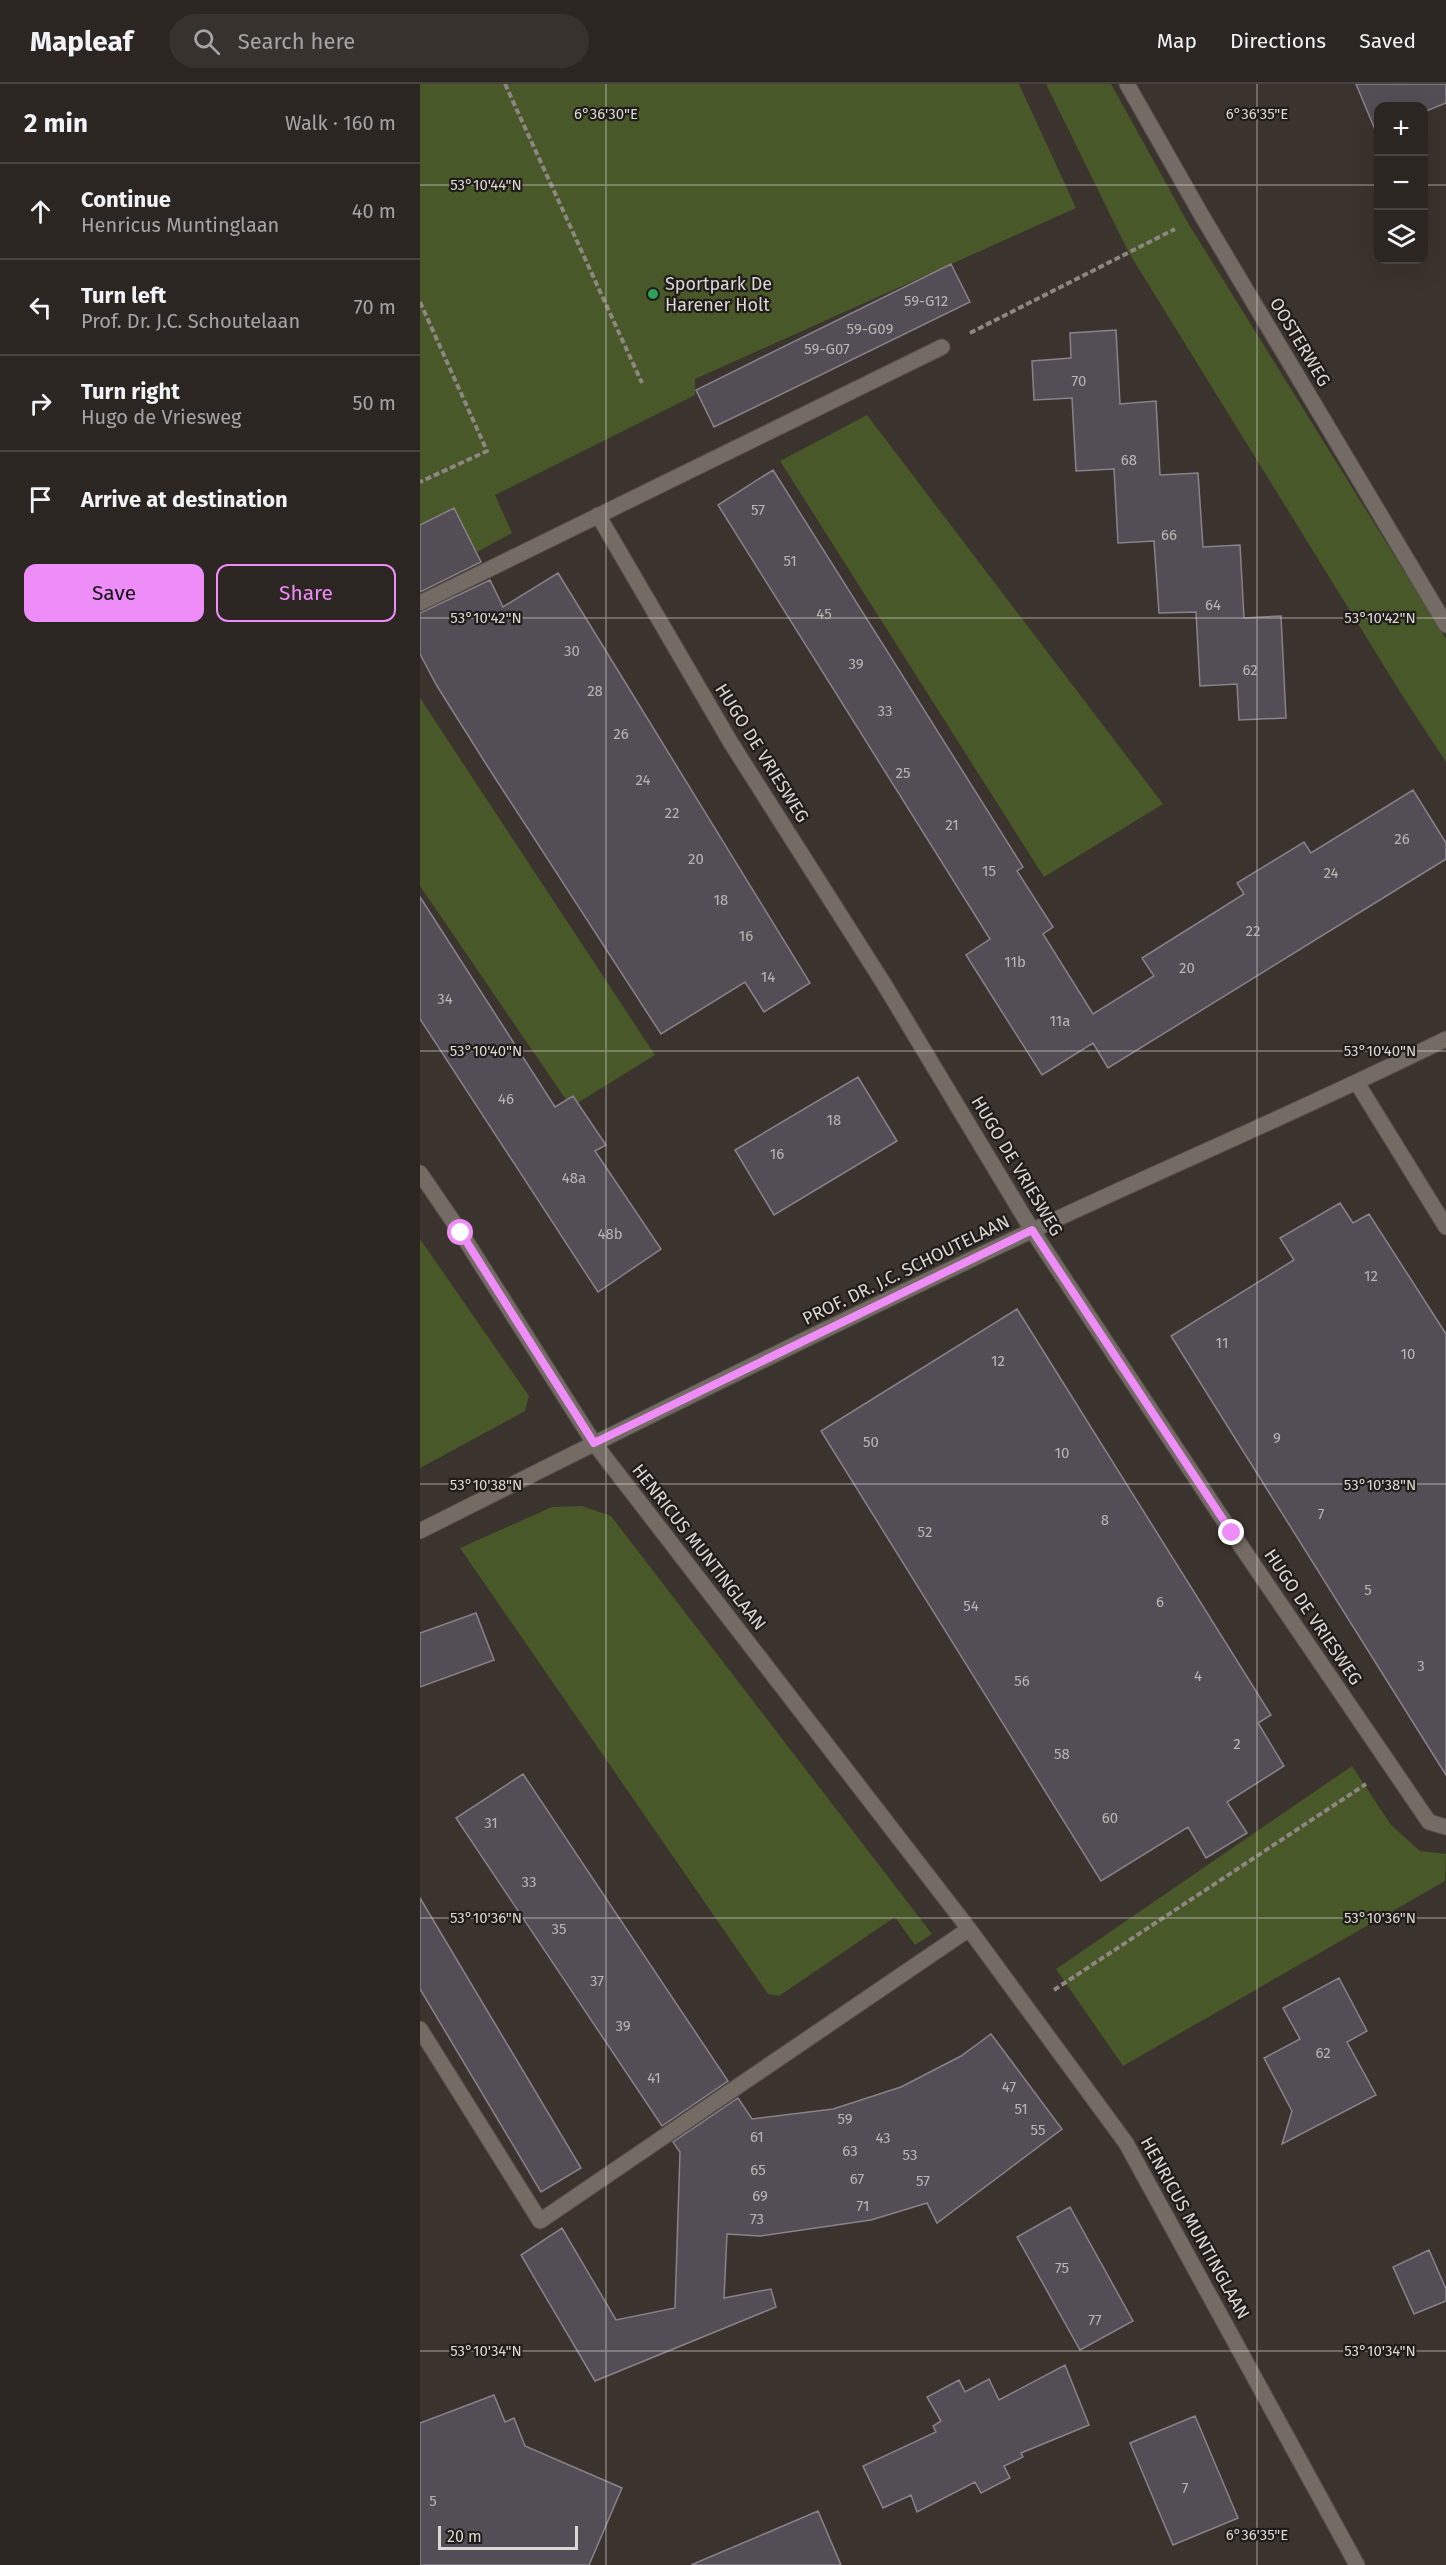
<!DOCTYPE html>
<html lang="en">
<head>
<meta charset="utf-8">
<style>
  body { margin:0; font-family:"Fira Sans",sans-serif; background:#38322f; color:#f1f3f6 }
  .controls { position:absolute; right:18px; top:18px; display:grid; overflow:hidden; border-radius:12px; box-shadow:0 6px 24px #0002 }
  .controls button { width:54px; height:54px; display:grid; place-items:center; padding:0; border:0; border-bottom:2px solid #484340; background:#2c2622; color:#f1f3f6; font:30px sans-serif }
  .scale { position:absolute; left:18px; bottom:15px; width:140px; box-sizing:border-box; padding-left:6px; border:3px solid #dcd7d3; border-top:0; font-size:16px; line-height:21px; white-space:nowrap; color:#dcd7d3; -webkit-text-stroke:4px #1f1c19; paint-order:stroke }
  .stop { position:absolute; width:18px; height:18px; margin:-14px; border:4px solid #ee8cf8; border-radius:50%; background:#fff }
  .stop.end { background:#ee8cf8; border-color:#fff; box-shadow:0 2px 6px #0008 }
  .list { margin:0; padding:0; list-style:none }
  h2 { display:flex; justify-content:space-between; align-items:center; height:78px; margin:0; padding:0 24px; font-size:26px }
  h2 small { font-size:20px; font-weight:400; color:#a6a5a5 }
  .list li { display:grid; grid-template-columns:39px 1fr auto; gap:18px; align-items:center; box-sizing:border-box; height:96px; padding:0 24px; border-top:2px solid #484340 }
  .list b { display:block; font-size:22px; white-space:nowrap }
  .list p { margin:0; font-size:20px; white-space:nowrap; color:#a6a5a5 }
  .list em { font-size:20px; font-style:normal; color:#a6a5a5 }
  .actions { display:flex; gap:12px; padding:18px 24px }
  .actions a { flex:1; padding:14px 0; border:2px solid #ee8cf8; border-radius:12px; text-align:center; font-size:21px; color:#ee8cf8 }
  .actions .main { background:#ee8cf8; color:#111 }
  .icon { flex:none; width:33px; height:33px; fill:none; stroke:currentColor; stroke-width:2; stroke-linecap:round; stroke-linejoin:round }
  .map { position:relative; flex:none; width:1026px; height:2481px; overflow:hidden }
  header { display:flex; align-items:center; gap:36px; box-sizing:border-box; height:84px; padding:0 30px; background:#2c2622; border-bottom:2px solid #484340 }
  header strong { font-size:28px }
  nav { display:flex; gap:33px; margin-inline-start:auto; font-size:21px }
  .search { width:420px; height:54px; background:#38322f; display:flex; align-items:center; gap:15px; box-sizing:border-box; padding:0 21px; border-radius:33px; color:#a6a5a5; font-size:22px }
  main { display:flex }
  aside { flex:1; background:#2c2622 }
  .map>svg:first-child { display:block }
  .green { fill:#485828 }
  .building { fill:#534d55; stroke:#89828b; stroke-width:1.5 }
  .lines { fill:none; stroke-linecap:round; stroke-linejoin:round }
  .minor-casing { stroke:#56504a; stroke-width:17 }
  .path { stroke:#8d8681; stroke-width:4; stroke-dasharray:6 3; stroke-linecap:butt }
  .minor { stroke:#746b64; stroke-width:15 }
  .route { stroke:#ee8cf8; stroke-width:8 }
  .ticks { fill:none; stroke:#dcd7d3; stroke-width:1.5; stroke-opacity:0.45 }
  .leisure-dot { fill:#2e9e5b; stroke:#1f1c19; stroke-width:2 }
  .labels { text-anchor:middle; dominant-baseline:central; stroke-width:4.5; stroke-linejoin:round; paint-order:stroke }
  .number-label { font-size:15px; fill:#bab4b4 }
  .poi-label { font-size:18px; fill:#dcd7d3; stroke:#1f1c19; text-anchor:start }
  .street-label { font-size:18px; fill:#dcd7d3; stroke:#1f1c19 }
  .ticks-label { font-size:15px; text-anchor:middle; fill:#dcd7d3; stroke:#1f1c19; stroke-width:4.5; stroke-linejoin:round; paint-order:stroke }
</style>
</head>
<body>
<header>
<strong>Mapleaf</strong>
<div class="search"><svg class="icon" aria-label="search" viewBox="0 0 24 24"><circle cx="10" cy="10" r="6"/><path d="M15 15l6 6"/></svg>Search here</div>
<nav><a>Map</a><a>Directions</a><a>Saved</a></nav>
</header>
<main>
<aside>
<h2>2 min<small>Walk · 160 m</small></h2>
<ul class="list">
<li><svg class="icon" aria-label="ahead" viewBox="0 0 24 24"><path d="M12 20V5M6 11l6-6 6 6"/></svg><div><b>Continue</b><p>Henricus Muntinglaan</p></div><em>40 m</em></li>
<li><svg class="icon" aria-label="left" viewBox="0 0 24 24"><path d="M17 20v-9H6M10 6l-5 5 5 5"/></svg><div><b>Turn left</b><p>Prof. Dr. J.C. Schoutelaan</p></div><em>70 m</em></li>
<li><svg class="icon" aria-label="right" viewBox="0 0 24 24"><path d="M7 20v-9h11M14 6l5 5-5 5"/></svg><div><b>Turn right</b><p>Hugo de Vriesweg</p></div><em>50 m</em></li>
<li><svg class="icon" aria-label="arrive" viewBox="0 0 24 24"><path d="M6 21V4h12l-3 4 3 4H6"/></svg><div><b>Arrive at destination</b></div></li>
</ul>
<div class="actions"><a class="main">Save</a><a>Share</a></div>
</aside>
<div class="map">
<svg width="1026" height="2481" viewBox="0 0 1026 2481">
  <rect width="100%" height="100%" fill="#3b332d"/>
  <path class="green" d="M0,0H599L656,124L275,295V311L75,411L92,449L57,468L34,424L0,441Z
    M626,0H691L768,139L1026,555V678L982,611L709,169Z
    M447,331L743,720L624,793L360,377Z
    M0,614L235,971L151,1023L0,802Z
    M0,1155L109,1312L105,1327L0,1384Z
    M162,1422L191,1432L512,1850L495,1861L475,1833L359,1912L348,1910L40,1464L132,1423Z
    M932,1682L971,1741L1000,1767L1026,1770L1025,1797L703,1982L636,1885Z"/>
  <path class="building" d="M936,0H1026V19L1004,28V22H958V47L956,48Z
    M531,180L550,218L294,343L276,306Z
    M696,246L700,320L736,317L740,391L778,389L783,463L820,461L824,534L861,532L866,634L819,636L817,600L780,602L776,528L739,529L734,457L698,459L694,385L656,387L652,314L614,316L612,277L651,274L650,249Z
    M353,386L603,783L597,787L633,843L623,850L673,930L734,892L722,874L824,810L817,799L884,758L891,769L993,706L1026,759V775L688,984L673,959L622,991L546,871L570,855L298,421Z
    M34,424L61,478L0,508V441Z
    M138,489L390,899L344,928L325,898L241,950L66,680L17,602L0,570V529L70,496L83,523Z
    M0,813L135,1023L153,1012L186,1061L175,1067L241,1165L178,1208L0,935Z
    M438,993L477,1057L354,1131L315,1066Z
    M920,1119L933,1139L949,1130L1026,1250V1691L751,1252L874,1176L860,1154Z
    M597,1225L851,1631L838,1639L864,1682L807,1718L827,1749L786,1774L768,1743L681,1797L401,1347Z
    M56,1529L74,1576L0,1603V1549Z
    M103,1690L308,1997L242,2042L36,1734Z
    M0,1814L161,2084L121,2108L0,1905Z
    M919,1894L947,1947L927,1958L956,2011L862,2060L872,2027L844,1974L880,1955L863,1924Z
    M571,1950L642,2045L517,2139L507,2119L451,2136L340,2152L307,2150L304,2214L351,2205L356,2223L175,2297L101,2171L142,2144L196,2236L255,2224L260,2068L253,2058L318,2014L332,2035L413,2025L481,2003L541,1972Z
    M650,2123L713,2237L660,2266L597,2153Z
    M1009,2166L1026,2205V2217L994,2230L973,2183Z
    M645,2281L669,2341L601,2369L603,2373L584,2382L590,2394L561,2409L555,2398L497,2428L491,2411L463,2424L443,2382L516,2348L513,2342L521,2337L507,2313L539,2296L545,2308L569,2295L579,2316Z
    M74,2311L85,2338L94,2334L105,2362L202,2404L169,2481H0V2339Z
    M775,2332L818,2434L753,2461L710,2359Z
    M398,2427L421,2481H271Z"/>
  <g class="lines">
    <g class="minor-casing">
      <path id="minor" d="M707,0L782,132L1026,541
        M178,431L311,659L464,900L612,1146L812,1449L1009,1738L1026,1743
        M0,519L522,263
        M937,999L1026,1143
        M0,1089L41,1149L174,1359L549,1845L706,2059L937,2481
        M0,1447C202,1345 406,1244 611,1147C749,1082 889,1023 1026,955
        M0,1945L120,2137L549,1845"/>
    </g>
    <path class="path" d="M85,0L222,299
      M0,218L67,367L0,398
      M550,249L755,145
      M634,1906L946,1700"/>
    <use href="#minor" class="minor"/>
  </g>
  <g class="lines">
    <path class="route" d="M41,1149L174,1359L612,1146L812,1449"/>
  </g>
  <path class="ticks" d="M186,0V2481M837,0V2481M0,101H958M1004,101H1026M0,534H1026M0,967H1026M0,1400H1026M0,1834H1026M0,2267H1026"/>
  <circle class="leisure-dot" cx="233" cy="210" r="6"/>
  <g class="labels">
    <g class="number-label">
      <text x="506" y="217">59-G12</text>
      <text x="450" y="245">59-G09</text>
      <text x="407" y="265">59-G07</text>
      <text x="659" y="297">70</text>
      <text x="709" y="376">68</text>
      <text x="338" y="426">57</text>
      <text x="749" y="451">66</text>
      <text x="370" y="477">51</text>
      <text x="793" y="521">64</text>
      <text x="404" y="530">45</text>
      <text x="152" y="567">30</text>
      <text x="436" y="580">39</text>
      <text x="830" y="586">62</text>
      <text x="175" y="607">28</text>
      <text x="465" y="627">33</text>
      <text x="201" y="650">26</text>
      <text x="483" y="689">25</text>
      <text x="223" y="696">24</text>
      <text x="252" y="729">22</text>
      <text x="532" y="741">21</text>
      <text x="982" y="755">26</text>
      <text x="276" y="775">20</text>
      <text x="569" y="787">15</text>
      <text x="911" y="789">24</text>
      <text x="301" y="816">18</text>
      <text x="833" y="847">22</text>
      <text x="326" y="852">16</text>
      <text x="595" y="878">11b</text>
      <text x="767" y="884">20</text>
      <text x="348" y="893">14</text>
      <text x="25" y="915">34</text>
      <text x="640" y="937">11a</text>
      <text x="86" y="1015">46</text>
      <text x="414" y="1036">18</text>
      <text x="357" y="1070">16</text>
      <text x="154" y="1094">48a</text>
      <text x="190" y="1150">48b</text>
      <text x="951" y="1192">12</text>
      <text x="802" y="1259">11</text>
      <text x="988" y="1270">10</text>
      <text x="578" y="1277">12</text>
      <text x="857" y="1354">9</text>
      <text x="451" y="1358">50</text>
      <text x="642" y="1369">10</text>
      <text x="901" y="1430">7</text>
      <text x="685" y="1436">8</text>
      <text x="505" y="1448">52</text>
      <text x="948" y="1506">5</text>
      <text x="740" y="1518">6</text>
      <text x="551" y="1522">54</text>
      <text x="1001" y="1582">3</text>
      <text x="778" y="1592">4</text>
      <text x="602" y="1597">56</text>
      <text x="817" y="1660">2</text>
      <text x="642" y="1670">58</text>
      <text x="690" y="1734">60</text>
      <text x="71" y="1739">31</text>
      <text x="109" y="1798">33</text>
      <text x="139" y="1845">35</text>
      <text x="177" y="1897">37</text>
      <text x="203" y="1942">39</text>
      <text x="903" y="1969">62</text>
      <text x="234" y="1994">41</text>
      <text x="589" y="2003">47</text>
      <text x="601" y="2025">51</text>
      <text x="425" y="2035">59</text>
      <text x="618" y="2046">55</text>
      <text x="337" y="2053">61</text>
      <text x="463" y="2054">43</text>
      <text x="430" y="2067">63</text>
      <text x="490" y="2071">53</text>
      <text x="338" y="2086">65</text>
      <text x="437" y="2095">67</text>
      <text x="503" y="2097">57</text>
      <text x="340" y="2112">69</text>
      <text x="443" y="2122">71</text>
      <text x="337" y="2135">73</text>
      <text x="642" y="2184">75</text>
      <text x="675" y="2236">77</text>
      <text x="765" y="2404">7</text>
      <text x="13" y="2417">5</text>
    </g>
    <g class="poi-label">
      <text x="245" y="200">Sportpark De<tspan x="245" dy="21">Harener Holt</tspan></text>
    </g>
    <g class="street-label">
      <text transform="translate(880 258) rotate(59)">OOSTERWEG</text>
      <text transform="translate(342 669) rotate(58)">HUGO DE VRIESWEG</text>
      <text transform="translate(597 1082) rotate(59)">HUGO DE VRIESWEG</text>
      <text transform="translate(486 1186) rotate(-26)">PROF. DR. J.C. SCHOUTELAAN</text>
      <text transform="translate(279 1463) rotate(52)">HENRICUS MUNTINGLAAN</text>
      <text transform="translate(893 1533) rotate(56)">HUGO DE VRIESWEG</text>
      <text transform="translate(775 2144) rotate(61)">HENRICUS MUNTINGLAAN</text>
    </g>
  </g>
  <g class="ticks-label">
    <text x="186" y="35">6°36'30"E</text>
    <text x="837" y="35">6°36'35"E</text>
    <text x="66" y="106">53°10'44"N</text>
    <text x="66" y="539">53°10'42"N</text>
    <text x="960" y="539">53°10'42"N</text>
    <text x="66" y="972">53°10'40"N</text>
    <text x="960" y="972">53°10'40"N</text>
    <text x="66" y="1406">53°10'38"N</text>
    <text x="960" y="1406">53°10'38"N</text>
    <text x="66" y="1839">53°10'36"N</text>
    <text x="960" y="1839">53°10'36"N</text>
    <text x="66" y="2272">53°10'34"N</text>
    <text x="960" y="2272">53°10'34"N</text>
    <text x="837" y="2456">6°36'35"E</text>
  </g>
</svg>
<div class="controls">
<button>+</button>
<button>−</button>
<button><svg class="icon" aria-label="layers" viewBox="0 0 24 24"><path d="M12 4l9 5-9 5-9-5zM3 14l9 5 9-5"/></svg></button>
</div>
<div class="scale">20 m</div>
<div class="stop" style="left:41px;top:1149px"></div>
<div class="stop end" style="left:812px;top:1449px"></div>
</div>
</main>
</body>
</html>
